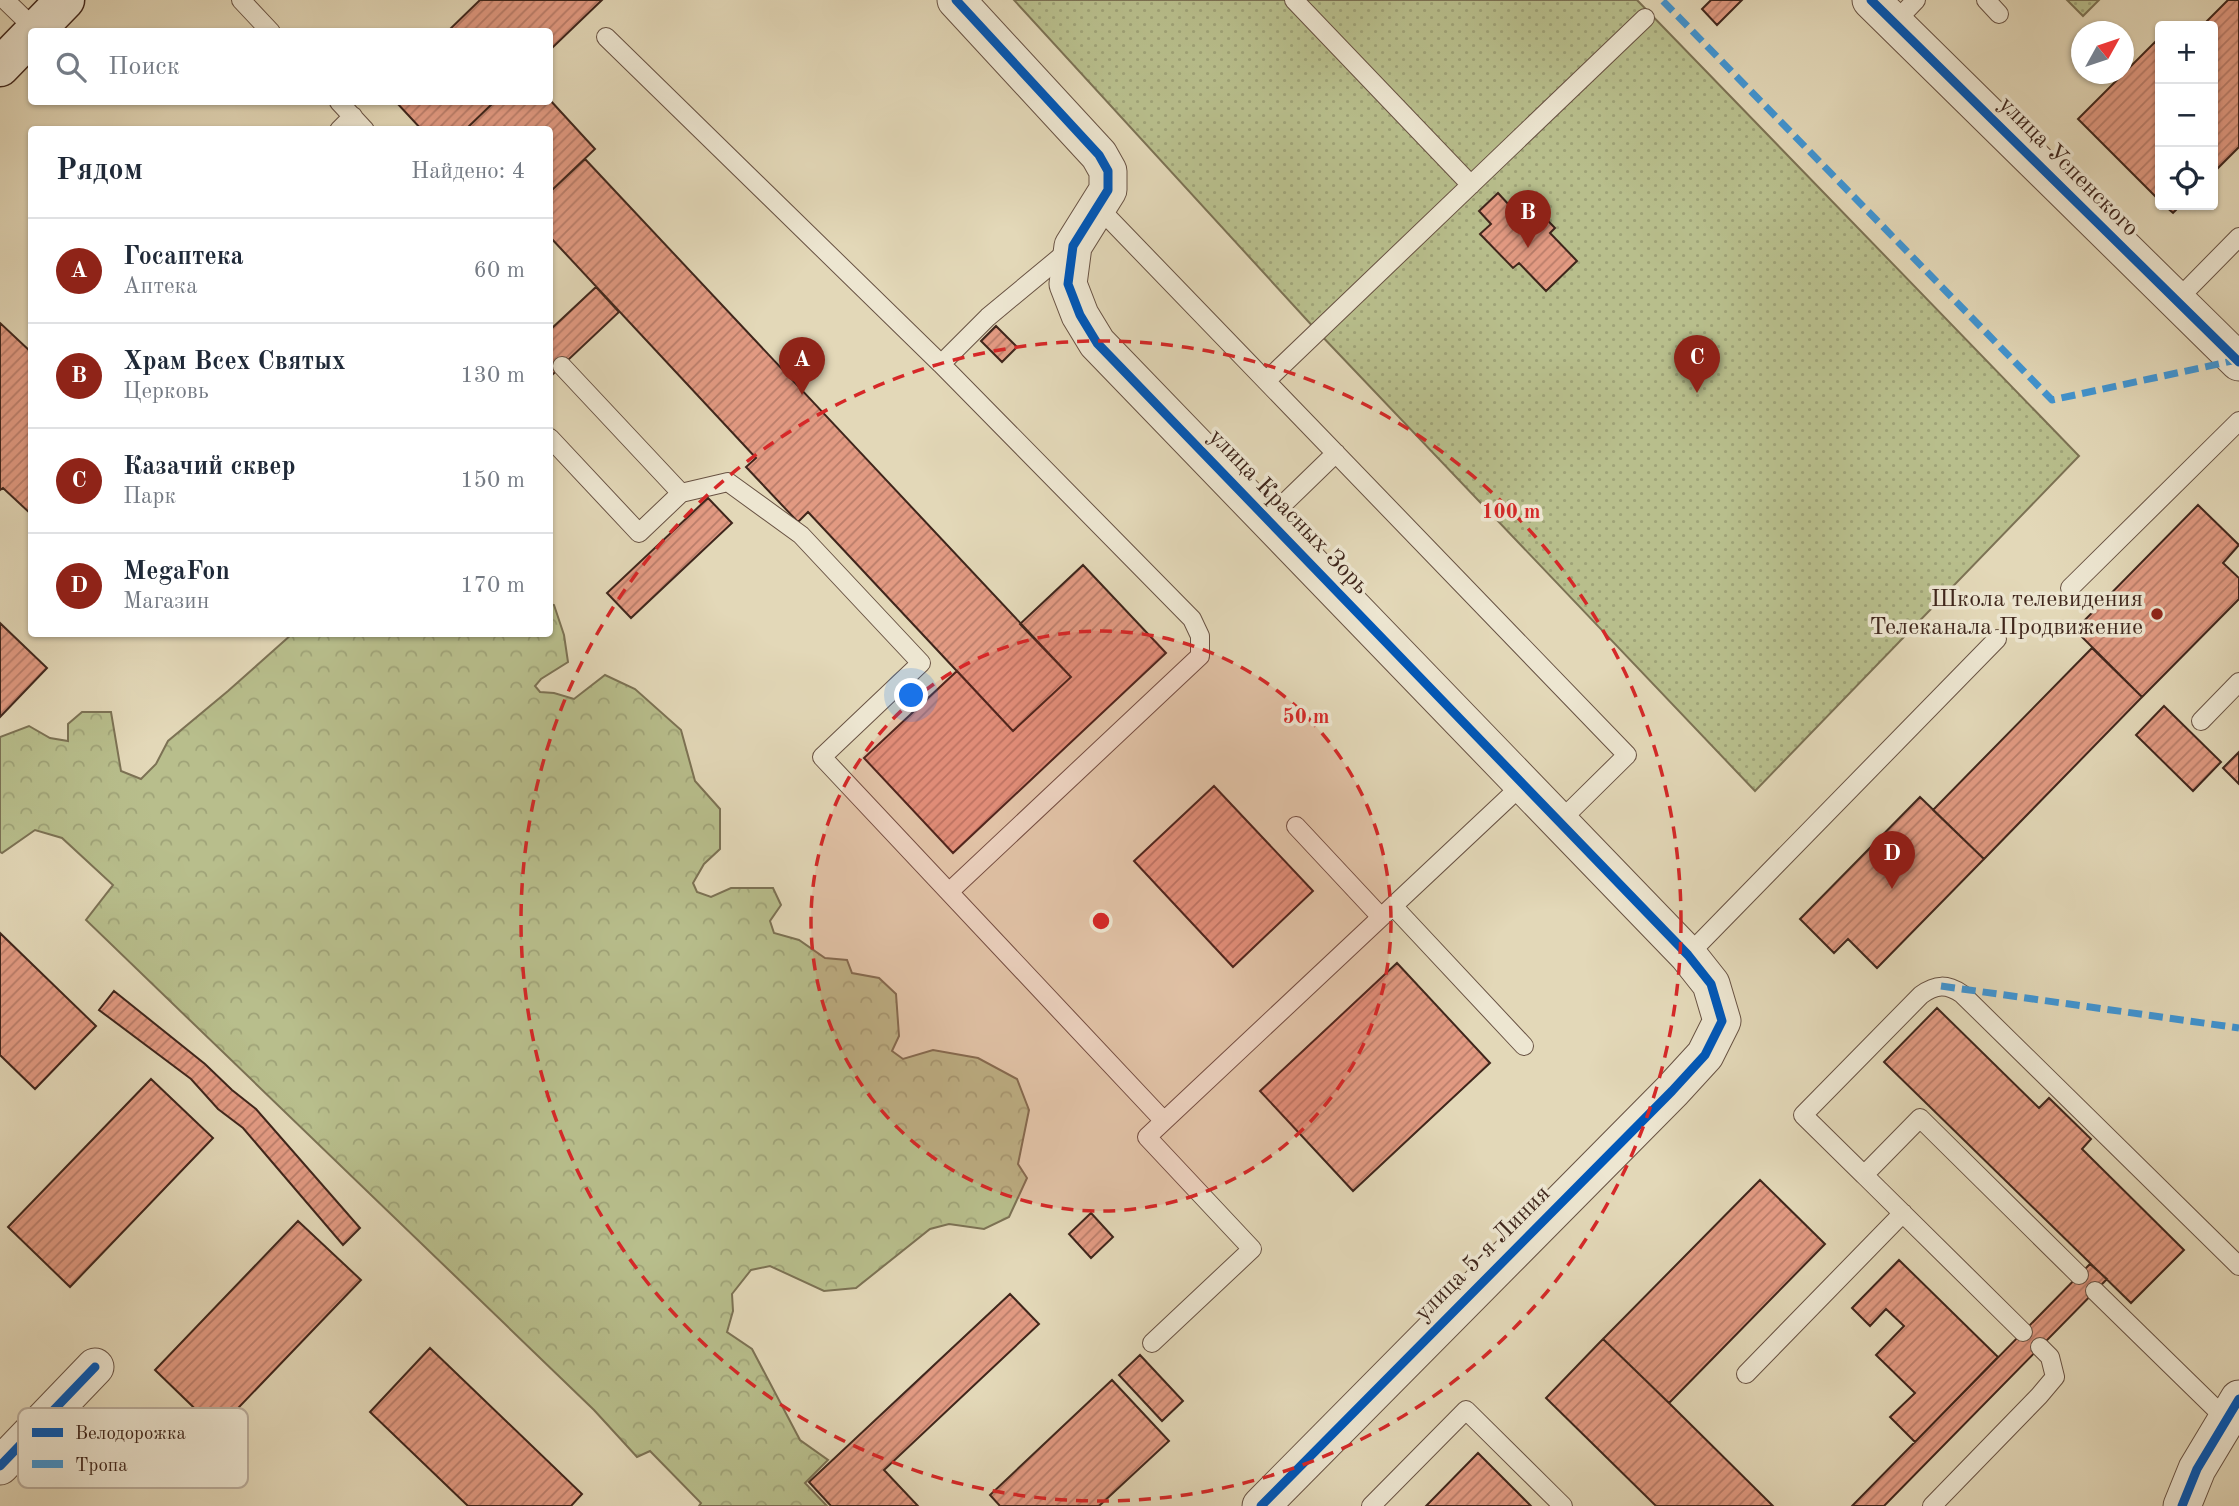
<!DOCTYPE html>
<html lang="ru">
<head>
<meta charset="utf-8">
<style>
  body { margin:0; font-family:"Old Standard TT",serif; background:#f2f2f3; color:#1f2937 }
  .controls { position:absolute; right:21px; top:21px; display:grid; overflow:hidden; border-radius:7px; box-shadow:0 2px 5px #0004 }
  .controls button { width:63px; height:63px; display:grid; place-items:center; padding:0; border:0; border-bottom:2px solid #e0e1e3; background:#fff; color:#1f2937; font:35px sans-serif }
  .compass { position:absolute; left:2071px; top:21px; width:63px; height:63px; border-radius:50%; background:#fff; box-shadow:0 2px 5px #0004; rotate:50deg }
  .you { position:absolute; left:912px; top:696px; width:24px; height:24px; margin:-18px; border:5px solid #fff; border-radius:50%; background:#1a73e8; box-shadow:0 0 0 10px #1a73e833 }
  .badge { display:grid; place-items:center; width:46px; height:46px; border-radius:50%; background:#8f2418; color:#fff; font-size:23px; font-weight:700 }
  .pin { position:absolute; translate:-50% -58px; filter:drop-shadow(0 2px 4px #0008) }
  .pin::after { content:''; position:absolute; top:37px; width:24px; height:21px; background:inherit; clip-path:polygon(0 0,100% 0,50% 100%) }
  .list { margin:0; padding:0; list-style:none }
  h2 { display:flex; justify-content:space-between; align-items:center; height:91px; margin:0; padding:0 28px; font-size:30px }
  h2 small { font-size:23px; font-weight:400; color:#747a83 }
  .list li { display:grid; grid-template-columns:46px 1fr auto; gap:21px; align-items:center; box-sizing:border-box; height:105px; padding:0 28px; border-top:2px solid #e0e1e3 }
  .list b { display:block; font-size:26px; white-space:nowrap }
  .list p { margin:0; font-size:23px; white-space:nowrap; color:#747a83 }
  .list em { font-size:23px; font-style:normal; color:#747a83 }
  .icon { flex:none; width:38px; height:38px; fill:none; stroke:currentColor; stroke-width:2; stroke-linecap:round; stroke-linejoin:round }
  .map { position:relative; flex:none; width:2239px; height:1506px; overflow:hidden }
  .search { position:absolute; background:#fff; box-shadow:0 2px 5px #0004; left:28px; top:28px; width:525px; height:77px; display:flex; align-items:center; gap:18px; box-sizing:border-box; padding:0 24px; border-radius:7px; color:#747a83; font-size:26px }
  .panel { position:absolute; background:#fff; box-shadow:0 2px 5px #0004; left:28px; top:126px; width:525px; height:511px; border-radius:7px }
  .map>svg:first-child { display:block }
  .forest { fill:url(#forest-crowns); stroke:#7c7254; stroke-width:2 }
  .park { fill:url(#park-dots); stroke:#7c7254; stroke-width:2 }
  .building { fill:url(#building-hatch); stroke:#3f261c; stroke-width:2 }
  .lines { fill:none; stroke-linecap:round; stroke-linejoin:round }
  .lane-casing { stroke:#685243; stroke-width:20 }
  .street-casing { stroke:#685243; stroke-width:39 }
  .secondary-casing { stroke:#3f261c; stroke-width:41 }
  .lane { stroke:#ede6d1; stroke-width:18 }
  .street { stroke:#ede6d1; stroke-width:37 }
  .secondary { stroke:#ede6d1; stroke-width:38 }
  .quiet { stroke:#3f95d4; stroke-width:7; stroke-dasharray:14 7; stroke-linecap:butt }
  .cycleway-casing { stroke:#ede6d1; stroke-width:13 }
  .cycleway { stroke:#0057b8; stroke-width:9 }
  .ring { fill:none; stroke:#d62828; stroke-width:3.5; stroke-dasharray:12 9 }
  .poi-dot { fill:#8f2418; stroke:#ede6d1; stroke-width:2.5 }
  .labels { text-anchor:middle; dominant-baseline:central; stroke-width:7; stroke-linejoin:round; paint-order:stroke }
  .street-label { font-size:24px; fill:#3f261c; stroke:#ede6d1 }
  .poi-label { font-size:24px; fill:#3f261c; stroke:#ede6d1; text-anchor:end }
  .key { fill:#ede6d1; stroke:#b9ac9b; stroke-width:2 }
  .key-label { font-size:19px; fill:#3f261c }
  .centre { fill:#d62828; stroke:#ede6d1; stroke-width:3.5 }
  .ring-label { font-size:21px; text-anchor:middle; font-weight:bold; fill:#d62828; stroke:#ede6d1; stroke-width:7; stroke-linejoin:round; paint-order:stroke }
</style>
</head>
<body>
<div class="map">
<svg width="2239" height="1506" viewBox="0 0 2239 1506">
  <defs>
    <pattern id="forest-crowns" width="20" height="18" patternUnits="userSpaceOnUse" patternTransform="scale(1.75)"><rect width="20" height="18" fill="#b8be8c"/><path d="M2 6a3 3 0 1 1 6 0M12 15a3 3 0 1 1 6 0" fill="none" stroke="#9fa378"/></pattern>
    <pattern id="park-dots" width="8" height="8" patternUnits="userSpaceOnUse" patternTransform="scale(1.75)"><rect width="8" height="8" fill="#b8be8c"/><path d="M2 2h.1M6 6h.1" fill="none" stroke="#9fa378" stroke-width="1.8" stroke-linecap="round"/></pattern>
    <pattern id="building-hatch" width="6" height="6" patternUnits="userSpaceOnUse" patternTransform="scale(1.75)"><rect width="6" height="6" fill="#e29a82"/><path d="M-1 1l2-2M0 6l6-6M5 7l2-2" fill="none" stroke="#b97d6a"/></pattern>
  </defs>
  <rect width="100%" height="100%" fill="#e3d8b8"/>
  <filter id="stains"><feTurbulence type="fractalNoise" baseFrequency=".00286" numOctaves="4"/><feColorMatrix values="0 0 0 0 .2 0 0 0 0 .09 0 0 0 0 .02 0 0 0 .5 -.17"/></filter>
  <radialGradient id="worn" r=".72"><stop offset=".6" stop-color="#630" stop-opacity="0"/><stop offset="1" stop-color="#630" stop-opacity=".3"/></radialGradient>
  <path class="forest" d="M550,604L554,605L564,635L568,662L541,679L535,686L540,692L554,693L574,699L605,675L635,689L681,730L695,781L720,809V849L704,864L693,883L697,892L711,897L731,888H773L781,905L770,921L774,933L799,940L825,958L847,960L852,973L879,978L896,994L899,1036L892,1051L903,1059L933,1050L978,1058L1017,1079L1029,1110L1018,1164L1027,1178L1009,1217L984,1229L949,1224L930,1229L856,1288L824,1291L770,1266L751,1270L732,1294L733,1311L727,1332L752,1349L800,1440L828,1460L805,1483L827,1506H699L701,1503L650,1451L637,1457L594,1410L86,920L113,885L62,838L35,830L2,853L0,852V737L29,726L50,738L68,741V724L82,712H111L121,771L141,779L156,764L168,741L228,691L292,634H550Z"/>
  <path class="park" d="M1014,0H1637L2079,456L1755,791L1317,331Z
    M2067,0H2099L2083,16Z"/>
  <path class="building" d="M480,0H602L550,50V32H447Z
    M1711,0H1742L1717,25L1702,9Z
    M2228,0H2239V147L2213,173V26H2202Z
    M2155,42L2160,48V201L2078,119Z
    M550,100L595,149L550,192V130H465L494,102Z
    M396,102H494L465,130H422Z
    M585,159L1071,677L1013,731L808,512L798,522L746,467L756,458L550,237V192Z
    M1498,193L1510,206L1522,194L1555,228L1550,233L1577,261L1546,291L1519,263L1513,268L1480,234L1491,224L1479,211Z
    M2164,205H2181L2173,213Z
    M596,287L619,312L550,377V330Z
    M0,323L32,353V515L3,488L0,490Z
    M996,326L1017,347L1002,362L981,341Z
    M708,498L732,523L631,618L607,593Z
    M2198,505L2239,545L2223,563L2239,578V599L2142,697L2075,630Z
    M1083,565L1166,653L953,853L864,758L957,671L1013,731L1071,677L1020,624Z
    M0,623L47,668L0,717Z
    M2092,648L2142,697L1984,859L1933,810Z
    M2164,706L2221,762L2193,791L2136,735Z
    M2239,752V784L2223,768Z
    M1214,786L1313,891L1233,967L1134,861Z
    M1920,797L1984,859L1877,968L1848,939L1834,953L1800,919Z
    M0,933L96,1026L35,1089L0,1055Z
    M1397,963L1490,1063L1353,1191L1260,1091Z
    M114,991L205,1064L232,1090L256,1109L360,1228L343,1245L243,1128L218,1109L191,1079L99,1010Z
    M1937,1008L2039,1108L2049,1098L2091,1139L2082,1149L2184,1250L2131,1303L1884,1062Z
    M151,1079L213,1138L70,1287L8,1227Z
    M1760,1180L1825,1244L1669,1403L1603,1339Z
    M1091,1213L1113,1237L1091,1258L1069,1234Z
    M298,1221L361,1280L217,1430L155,1370Z
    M1899,1260L1998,1357L1915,1442L1890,1417L1915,1393L1876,1355L1904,1326L1886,1309L1870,1326L1852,1308Z
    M2090,1264L2107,1279L1884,1506H1852Z
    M1010,1294L1039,1324L884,1470L918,1506H831L809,1482Z
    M1603,1339L1669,1403L1773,1506H1656L1546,1398Z
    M430,1348L582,1494L571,1506H468L370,1412Z
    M1140,1355L1183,1401L1162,1421L1119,1375Z
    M1112,1380L1169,1441L1099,1506H1000L990,1495Z
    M1478,1453L1531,1506H1426Z"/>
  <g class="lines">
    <g class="lane-casing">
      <path id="lane" d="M5,0L36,30
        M241,0L271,32
        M1294,0L1471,185
        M1986,0L1999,14
        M1894,23L1916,0
        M606,37L941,364
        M339,102L365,130
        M339,130L353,116
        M1099,208L1627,755L1559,822
        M2176,301L2239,237
        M1266,381L1645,18
        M550,438L639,533L681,493L562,366
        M681,493L728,482L801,535L921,663L822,757L1164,1121
        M1268,519L1336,453
        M2070,588L2239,421
        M2201,721L2239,682
        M1296,826L1381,917
        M949,892L1200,656V636L1192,619L941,364L988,317L1070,249
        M1393,906L1524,1046
        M1688,955L1997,639
        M1864,1175L1803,1115L1921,995C1936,984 1947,984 1962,994L2239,1266
        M2095,1291L2226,1419
        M2023,1332L1864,1175L1920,1118L2079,1275
        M1152,1343L1252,1249L1147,1137L1523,784
        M1746,1374L1903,1213
        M1371,1506L1466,1410L1563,1506
        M1932,1506L2039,1396L2055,1377L2050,1357L2040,1347"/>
    </g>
    <g class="street-casing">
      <path id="street" d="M956,0L1099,155L1108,171V190L1073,246L1068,284L1080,315L1097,343L1688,955L1711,984L1722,1021L1705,1055L1672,1091L1261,1506
        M1871,0L2239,362
        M0,1466L95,1367
        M2182,1506L2197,1469L2239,1399"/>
    </g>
    <g class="secondary-casing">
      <path id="secondary" d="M34,32L65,0
        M0,67L32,34"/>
    </g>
    <use href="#lane" class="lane"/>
    <use href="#street" class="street"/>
    <use href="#secondary" class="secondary"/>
    <path class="quiet" d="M1663,1L2052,400L2237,360
      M1941,986L2239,1028"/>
    <g class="cycleway-casing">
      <path id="cycleway" d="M956,0L1099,155L1108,171V190L1073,246L1068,284L1080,315L1097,343L1688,955L1711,984L1722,1021L1705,1055L1672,1091L1261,1506
        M1871,0L2239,362
        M0,1466L95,1367
        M2182,1506L2197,1469L2239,1399"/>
    </g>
    <use href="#cycleway" class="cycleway"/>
  </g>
  <circle cx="1101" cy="921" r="290" fill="#d62828" fill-opacity=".12"/>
  <g class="ring">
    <circle cx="1101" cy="921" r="290"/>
    <circle cx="1101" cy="921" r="580"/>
  </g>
  <circle class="poi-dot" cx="2157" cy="614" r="7"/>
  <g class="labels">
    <g class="street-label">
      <text transform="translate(2068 167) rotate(45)">улица Успенского</text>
      <text transform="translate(1288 512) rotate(46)">улица Красных Зорь</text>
      <text transform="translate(1483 1254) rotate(-45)">улица 5-я Линия</text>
    </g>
    <g class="poi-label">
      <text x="2143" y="600">Школа телевидения<tspan x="2143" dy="28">Телеканала Продвижение</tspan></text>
    </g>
  </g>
  <rect x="18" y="1408" width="230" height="80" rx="10" class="key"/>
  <rect x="32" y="1428" width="31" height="9" fill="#0057b8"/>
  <rect x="32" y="1460" width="31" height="8" fill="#3f95d4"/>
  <g class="key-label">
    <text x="75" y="1439">Велодорожка</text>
    <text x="75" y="1471">Тропа</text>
  </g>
  <circle cx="1101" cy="921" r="10" class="centre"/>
  <g class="ring-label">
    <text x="1511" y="518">100 m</text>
    <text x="1306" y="723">50 m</text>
  </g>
  <rect width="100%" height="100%" filter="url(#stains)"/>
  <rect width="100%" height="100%" fill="url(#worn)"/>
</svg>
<div class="controls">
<button>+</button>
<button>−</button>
<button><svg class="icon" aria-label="locate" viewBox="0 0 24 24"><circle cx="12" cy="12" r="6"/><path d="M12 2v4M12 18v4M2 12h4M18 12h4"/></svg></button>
</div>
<svg class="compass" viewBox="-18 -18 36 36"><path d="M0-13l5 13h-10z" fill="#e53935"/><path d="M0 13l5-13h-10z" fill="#747a83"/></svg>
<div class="you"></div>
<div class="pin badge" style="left:802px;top:395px">A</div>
<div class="pin badge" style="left:1528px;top:248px">B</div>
<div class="pin badge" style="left:1697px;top:393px">C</div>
<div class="pin badge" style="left:1892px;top:889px">D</div>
<div class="search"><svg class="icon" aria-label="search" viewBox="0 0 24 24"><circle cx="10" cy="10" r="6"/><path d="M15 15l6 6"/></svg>Поиск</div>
<section class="panel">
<h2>Рядом<small>Найдено: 4</small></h2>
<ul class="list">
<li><span class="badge">A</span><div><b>Госаптека</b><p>Аптека</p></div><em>60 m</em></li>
<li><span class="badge">B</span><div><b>Храм Всех Святых</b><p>Церковь</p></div><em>130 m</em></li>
<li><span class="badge">C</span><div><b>Казачий сквер</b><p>Парк</p></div><em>150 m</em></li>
<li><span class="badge">D</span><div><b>MegaFon</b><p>Магазин</p></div><em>170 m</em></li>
</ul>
</section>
</div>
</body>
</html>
